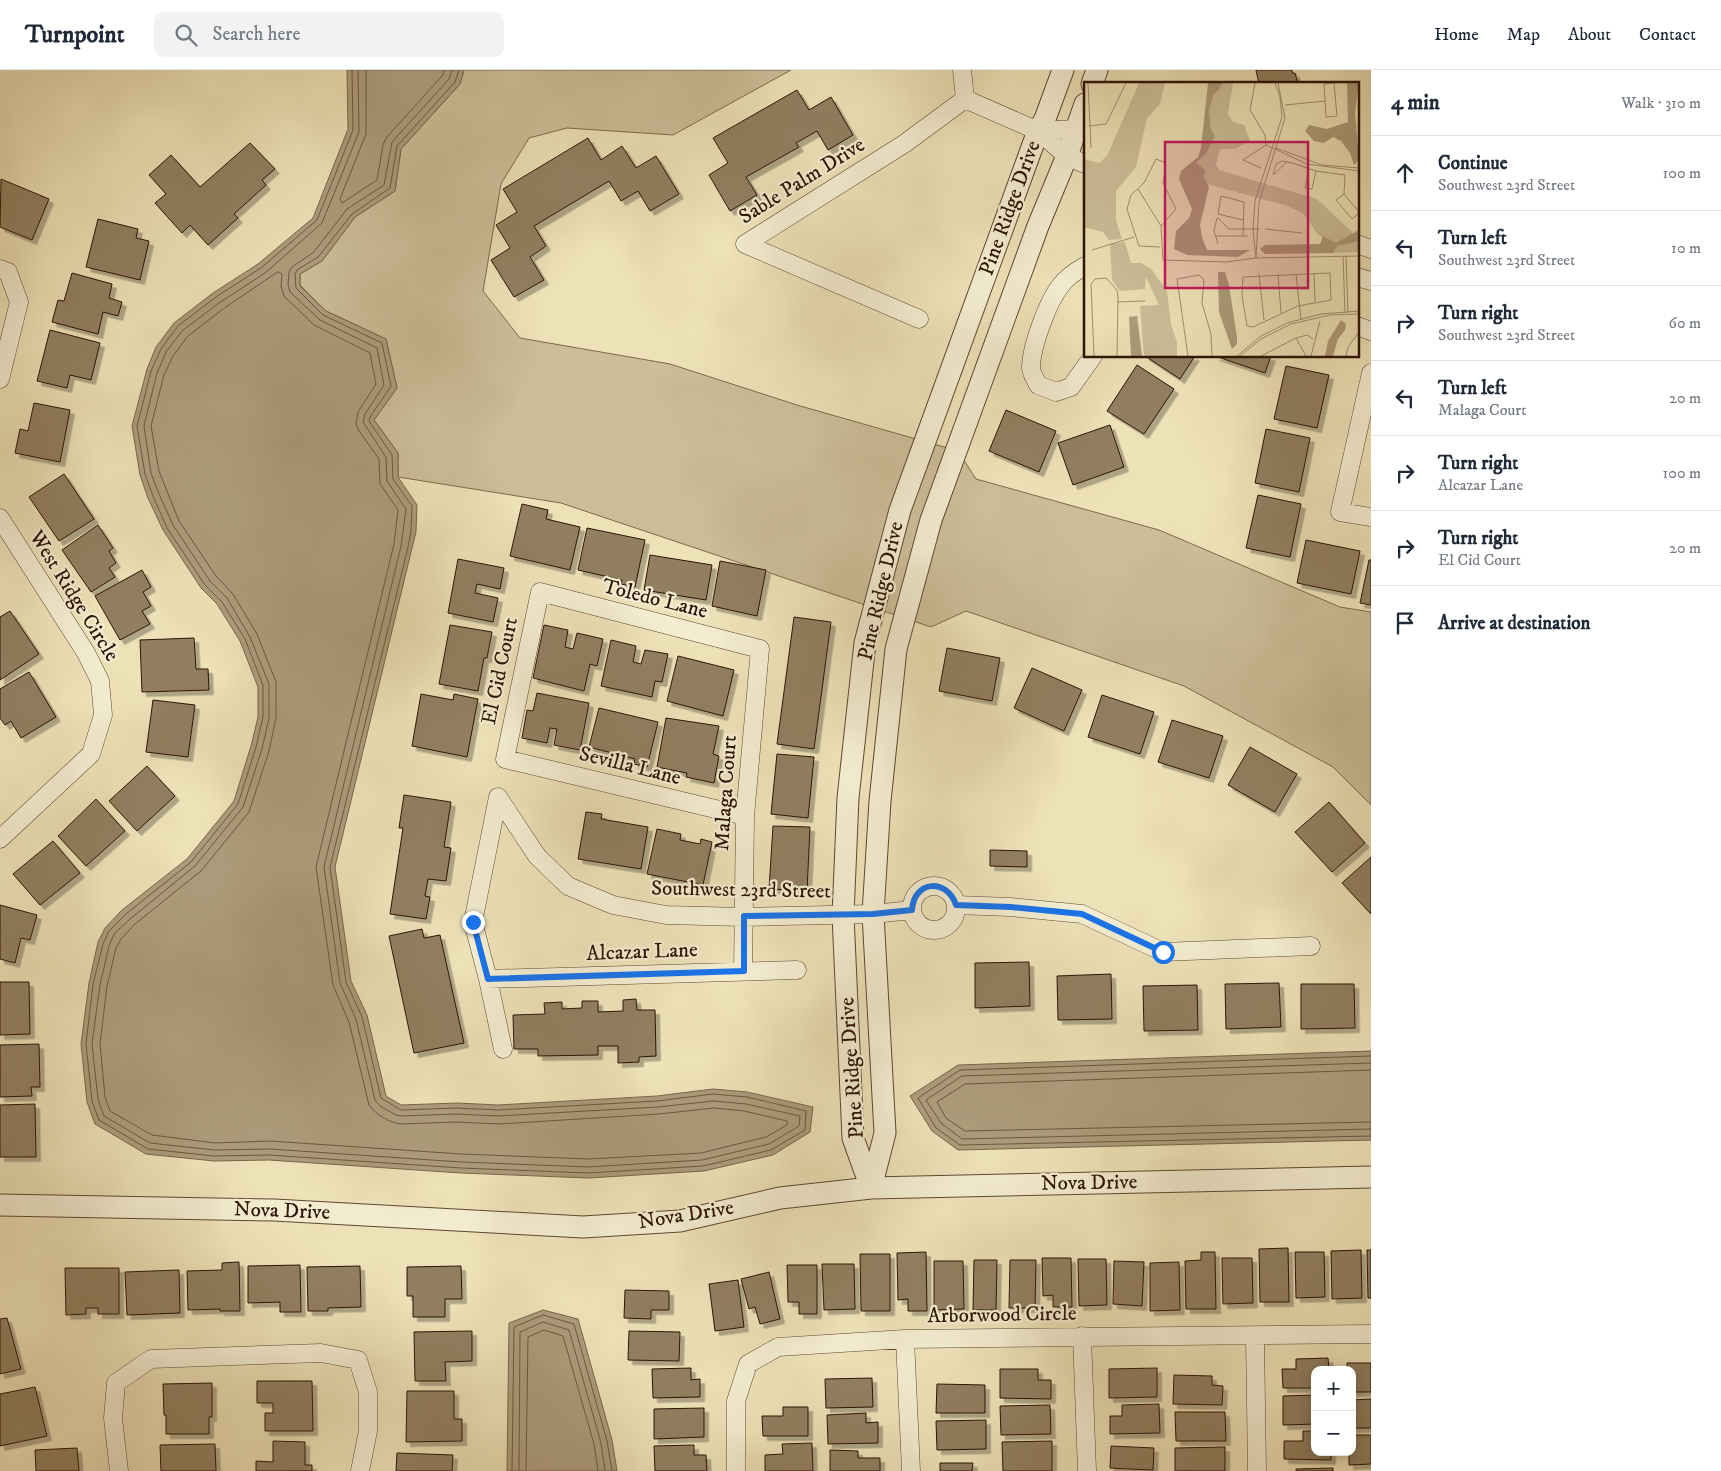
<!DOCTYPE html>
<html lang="en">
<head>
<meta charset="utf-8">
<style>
  body { margin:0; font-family:"IM FELL DW Pica",serif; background:#f2f2f3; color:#1f2937 }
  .controls { position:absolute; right:15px; bottom:15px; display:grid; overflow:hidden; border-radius:10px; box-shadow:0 2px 12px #0003 }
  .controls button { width:45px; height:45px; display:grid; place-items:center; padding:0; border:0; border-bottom:1px solid #e0e1e3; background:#fff; color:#1f2937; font:25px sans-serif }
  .stop { position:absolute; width:15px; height:15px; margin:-11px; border:4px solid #1a73e8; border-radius:50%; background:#fff }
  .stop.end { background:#1a73e8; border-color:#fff; box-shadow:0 1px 5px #0008 }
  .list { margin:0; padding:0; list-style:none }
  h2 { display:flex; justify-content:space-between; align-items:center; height:65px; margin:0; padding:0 20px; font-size:21px }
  h2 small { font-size:16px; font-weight:400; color:#747a83 }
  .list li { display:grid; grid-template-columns:32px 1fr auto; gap:15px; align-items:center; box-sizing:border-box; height:75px; padding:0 20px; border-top:1px solid #e0e1e3 }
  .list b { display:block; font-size:19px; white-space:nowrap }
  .list p { margin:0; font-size:16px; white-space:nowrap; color:#747a83 }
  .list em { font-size:16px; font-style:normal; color:#747a83 }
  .icon { flex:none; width:28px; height:28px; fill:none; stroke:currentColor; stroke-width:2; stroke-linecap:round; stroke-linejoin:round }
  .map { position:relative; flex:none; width:1371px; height:1401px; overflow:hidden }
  header { display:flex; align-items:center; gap:30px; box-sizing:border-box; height:70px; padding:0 25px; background:#fff; border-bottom:1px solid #e0e1e3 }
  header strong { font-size:24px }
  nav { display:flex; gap:28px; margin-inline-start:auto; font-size:18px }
  .search { width:350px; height:45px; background:#f2f2f3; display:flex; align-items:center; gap:12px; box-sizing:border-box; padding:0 18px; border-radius:10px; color:#747a83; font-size:19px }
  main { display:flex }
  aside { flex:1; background:#fff }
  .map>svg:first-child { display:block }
  .green { fill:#ccbe99; stroke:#7c694e }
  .water { fill:#ac9b7a; stroke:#79654b }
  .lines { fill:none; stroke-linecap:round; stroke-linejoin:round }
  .shore { stroke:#6c583f; stroke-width:1 }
  .building { fill:#917f61; stroke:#2d1404; filter:url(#shadow) }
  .minor-casing { stroke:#5d4731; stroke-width:19 }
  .tertiary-casing { stroke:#5d4731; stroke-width:23 }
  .minor { stroke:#f3ecd0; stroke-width:18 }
  .tertiary { stroke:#f3ecd0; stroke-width:21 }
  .route { stroke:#1a73e8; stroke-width:6 }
  .labels { text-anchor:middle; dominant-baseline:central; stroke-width:4.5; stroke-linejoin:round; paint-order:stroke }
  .street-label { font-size:21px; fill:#2d1404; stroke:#f3ecd0 }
  .inset-road { fill:none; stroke:#a08f6f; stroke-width:1 }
  .view { fill:#c2185b; fill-opacity:0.15; stroke:#c2185b; stroke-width:2.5 }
  .inset-edge { fill:none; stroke:#2d1404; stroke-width:2.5 }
</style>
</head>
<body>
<header>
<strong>Turnpoint</strong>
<div class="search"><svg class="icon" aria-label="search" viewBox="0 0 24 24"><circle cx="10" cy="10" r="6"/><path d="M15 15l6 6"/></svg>Search here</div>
<nav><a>Home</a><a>Map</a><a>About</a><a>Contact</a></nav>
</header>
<main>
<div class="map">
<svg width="1371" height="1401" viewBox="0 0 1371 1401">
  <defs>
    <filter id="shadow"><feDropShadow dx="4.5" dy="4.5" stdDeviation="0" flood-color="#0004"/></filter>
  </defs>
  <rect width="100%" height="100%" fill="#ede1b7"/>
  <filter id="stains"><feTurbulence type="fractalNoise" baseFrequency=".004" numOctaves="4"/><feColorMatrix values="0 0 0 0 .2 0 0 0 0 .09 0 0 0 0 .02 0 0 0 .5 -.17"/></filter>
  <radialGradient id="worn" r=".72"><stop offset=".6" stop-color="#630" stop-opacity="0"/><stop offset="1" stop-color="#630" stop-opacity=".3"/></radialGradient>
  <path class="green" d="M464,0H791L673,65L567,58L529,68L501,114L483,221L520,268L670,294L797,335L958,381L976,409L1159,460L1340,537L1371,542V735L1333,697L1184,616L966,541L931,557L561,433L398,407V383L374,350L397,318L386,269L326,241L300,215V204L322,191L355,147L395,121L401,79L460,14Z"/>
  <path class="water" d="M347,0H464L460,14L401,79L395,121L355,147L322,191L300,204V216L326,241L386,269L397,318L374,350L398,383V407L417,435L416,462L412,478L335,797L351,911L367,945L386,1026L401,1035L457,1033L498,1035L657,1026L713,1019L747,1022L813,1037L810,1062L773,1085L704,1101L588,1108L461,1103L269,1090L214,1091L146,1084L95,1054L87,1032L81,974L89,913L98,872L105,858L122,840L187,789L234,731L251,676L258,647V617L240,571L217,534L201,518L163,460L148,428L140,405L132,356L147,299L156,277L174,253L213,223L258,194L313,148L348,59Z
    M1371,981V1070L958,1080L932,1061L910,1026L958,995Z
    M543,1240L578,1249L612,1370L617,1401H507L509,1253Z"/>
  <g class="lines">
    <path class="shore" d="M352,0L353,60L317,150L261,198L216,227L178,256L161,279L151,301L144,329L137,356L145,404L153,426L167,458L205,515L222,532L245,569L263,615V647L256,677L238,734L191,792L126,844L109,861L103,874L93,914L86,974L92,1031L99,1050L148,1079L214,1086L269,1085L461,1098L588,1103L703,1096L771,1080L805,1060L806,1041L747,1027L713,1024L657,1031L498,1040L456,1038L401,1040L381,1028L362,947L346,912L330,797L408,477L411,461L412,436L393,409L392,385L369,351L370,347L391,316L382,273L323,245L296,218L295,204L297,200L318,187L352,144L390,118L397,76L455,12L459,0
      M358,0L359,62L322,153L265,203L219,233L182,261L166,282L157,303L150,331L144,356L151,403L159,424L173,455L210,511L227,528L250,567L269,614V648L262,679L243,737L195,796L130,849L114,864L109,876L100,915L92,974L98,1029L104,1046L150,1073L214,1080L270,1079L461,1092L588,1097L702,1090L769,1074L799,1056L800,1046L746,1034L713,1031L658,1037L498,1046L456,1044L401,1046L396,1045L380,1036L375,1030L356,949L340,913L324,797L401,476L406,439L387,411L386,387L363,352L365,344L384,315L377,278L320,250L290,222L288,214L289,202L292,197L314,182L347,139L384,115L392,72L449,9L452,0
      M366,0V64L340,129L342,133L377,110L383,75L386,68L443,5L444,0
      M278,202L282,204L281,216L284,226L314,255L370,283L376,314L358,342L356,354L359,361L379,389L380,414L398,440L394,474L316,797L333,915L349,952L369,1035C375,1044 390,1053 401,1054L456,1052L499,1054L659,1044L714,1038L744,1041L787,1051V1055L766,1067L701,1083L588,1089L461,1084L270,1071L215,1073L152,1065L110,1041L105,1027L100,974L107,916L116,878L121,869L135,854L201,801L249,742L269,681L276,648V612L257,564L233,524L216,506L179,451L159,401L151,356L164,305L173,286L188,266L223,239Z
      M1371,986L960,1000L918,1028L936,1058L960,1075L1371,1066
      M1371,993L962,1006L926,1030L941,1053L962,1069L1371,1059
      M1371,1000L965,1014L937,1032L946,1048L965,1061L1371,1052
      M512,1401L514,1257L543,1245L574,1254L607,1371L612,1401
      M519,1401L520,1262L543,1252L569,1260L601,1373L605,1401
      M526,1401L528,1267L544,1260L563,1266L594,1374L598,1401"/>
  </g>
  <path class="building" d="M1256,0H1292V3H1295L1298,14H1259Z
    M797,20L809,40L831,27L853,65L828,80L817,61L796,73L799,77L746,107L757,125L730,141L709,105L728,93L713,68Z
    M588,68L601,90L622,76L636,98L656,86L679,124L650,141L638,121L621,131L609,111L534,156L546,176L530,187L544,210L514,227L491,190L510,178L496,155L517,142L503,119Z
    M250,73L275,99L262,110L266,115L234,144L238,148L208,175L190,155L182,163L155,133L166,124L149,105L171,85L200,117Z
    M1,109L49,129L32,170L0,157Z
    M98,149L138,159L136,168L149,171L140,210L86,197Z
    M72,203L112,214L109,228L122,232L118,246L103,242L98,264L52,252L58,230L64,231Z
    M50,260L100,273L91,310L70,305L67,318L37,311Z
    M1145,286H1195L1180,309Z
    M1215,286H1271L1265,303Z
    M1137,295L1174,319L1144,364L1107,341Z
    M1286,296L1329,305L1317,358L1274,349Z
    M34,333L70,340L60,392L15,383L20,359L28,361Z
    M1006,340L1056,361L1039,402L989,381Z
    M1110,355L1124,397L1073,415L1058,373Z
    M1266,359L1310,368L1299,422L1255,413Z
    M64,404L94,449L59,471L29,427Z
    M1258,425L1301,434L1290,487L1246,478Z
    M522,434L548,440L546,449L580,457L570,500L510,486Z
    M98,455L113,478L109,481L116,493L109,498L115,507L91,522L62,480Z
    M587,458L645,470L635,517L621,514L622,510L578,500Z
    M1306,470L1360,481L1351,524L1297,513Z
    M650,485L712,495L706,530L644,520Z
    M458,489L504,498L500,519L477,514L475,523L498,528L493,552L448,543Z
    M1369,490H1371V535L1360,533Z
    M720,491L766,500L757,546L712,536Z
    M142,500L151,517L143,522L151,536L142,541L150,554L120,570L95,526Z
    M10,541L39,584L0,610V547Z
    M794,547L831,552L814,679L777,674Z
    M450,555L492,562L487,588H484L478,621L439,614Z
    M544,555L568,560L565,577L573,579L577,563L603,569L597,596L590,594L584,621L533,608Z
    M194,568L196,599H208L209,620L142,622L140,570Z
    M611,570L636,576L633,592L641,594L645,580L668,584L662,612L655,611L652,627L601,616Z
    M947,578L1000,588L992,631L939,621Z
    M678,586L734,600L723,646L667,631Z
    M1032,598L1082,620L1064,661L1014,638Z
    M29,602L56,647L21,668L11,651L5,655L0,648V619Z
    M537,623L589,633L580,680L554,675L557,659L550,658L547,673L522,668L527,640L533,641Z
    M421,624L453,630L454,624L478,629L467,687L412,676Z
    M1102,625L1154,642L1140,684L1088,667Z
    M153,630L195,635L188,687L146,682Z
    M599,638L658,652L647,697L634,694L635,689L589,677Z
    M666,648L719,656L713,684L719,686L714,713L686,707L687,703L657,697Z
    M1172,650L1223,666L1209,708L1158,692Z
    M1250,677L1297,704L1275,742L1228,715Z
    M777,684L814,687L808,748L771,744Z
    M147,696L175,726L137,761L109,731Z
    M404,725L451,732L444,777L451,778L446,811L428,809L425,826L430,827L426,849L390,844L403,758H399Z
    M96,729L125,761L86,796L58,766Z
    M1329,732L1365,773L1332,802L1295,762Z
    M586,742L602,744L601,749L648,757L641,799L578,789Z
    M773,756L810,757L807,821L769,819Z
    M657,759L681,764L680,770L700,774L701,769L712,772L703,815L647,804Z
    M53,771L80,803L40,835L13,804Z
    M990,780L1027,781V797L990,796Z
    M1371,787V844L1342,813Z
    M0,835L37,845L30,870L21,868L15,893L0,889Z
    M422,859L424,868L440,865L464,973L414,983L389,866Z
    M1029,892L1030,936L975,938V893Z
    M1111,904L1112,949L1058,950L1057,906Z
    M0,912H29L30,964L0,965Z
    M1279,913L1281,957L1226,959L1225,914Z
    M1301,914H1354L1355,958L1301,959Z
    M1197,915L1198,960L1144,961L1143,916Z
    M636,929L637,940H655L656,986L639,987V992L618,993V976H598V985L538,986V979H514L513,945L545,944L544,933L562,932V939L582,938V931H598V942L623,941V930Z
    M39,974L40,1017H31L32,1026L0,1027V975Z
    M35,1034L36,1087H0V1035Z
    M1288,1178L1289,1232H1260L1259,1179Z
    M1361,1180L1362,1228L1332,1229L1331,1181Z
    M1367,1180H1371V1228H1368Z
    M926,1182L927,1241H908V1229L898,1230L897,1183Z
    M1201,1182H1215L1216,1239H1186L1185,1191L1201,1190Z
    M1295,1182H1324L1325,1227L1296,1228Z
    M860,1184H890V1241H861Z
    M1042,1188H1071L1072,1237H1053V1225L1043,1226Z
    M1222,1188H1252L1253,1233L1223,1234Z
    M1078,1189H1106L1107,1235L1079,1236Z
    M974,1190H997L996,1240H973Z
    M1010,1190H1036L1035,1238H1009Z
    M934,1191H963L964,1239L934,1240Z
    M1114,1191L1144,1192L1142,1236L1113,1234Z
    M239,1192L240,1241H220V1239L188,1240L187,1201L222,1200V1193Z
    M1179,1192L1180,1240L1150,1241V1193Z
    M822,1194H854L855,1239L824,1240Z
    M300,1195L301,1242H280V1232L248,1233V1196Z
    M787,1195H817V1244H799V1232H788Z
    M360,1196L361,1237L328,1238V1241H308L307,1197Z
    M461,1196L462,1229H445V1247H413V1226H407V1197Z
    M65,1198H119V1244H98V1238H86V1244L66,1245Z
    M179,1200L180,1243L127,1245L125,1202Z
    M769,1202L780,1249L760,1254L755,1237L749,1239L741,1209Z
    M738,1210L744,1257L715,1261L709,1214Z
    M625,1220L669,1221V1240H651V1249L624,1248Z
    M7,1248L21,1299L0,1304V1249Z
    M472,1261V1291L445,1292L446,1311H415L414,1262Z
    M629,1261L680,1262L679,1291L628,1290Z
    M1328,1288L1329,1300H1315V1318H1283L1282,1299H1296V1289Z
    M1347,1293H1371V1322H1352V1300H1347Z
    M691,1298V1310L700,1309V1327L653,1328L652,1299Z
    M1157,1298V1327L1109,1328V1299Z
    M1000,1299H1038V1310H1051V1329L1000,1328Z
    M1174,1305L1212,1306V1315L1223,1316L1222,1335L1173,1334Z
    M872,1308L873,1337L826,1338L825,1309Z
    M257,1311H312L313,1361H265V1343H273V1333H257Z
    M212,1313V1347H209V1364H166V1345H164L163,1314Z
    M937,1314L985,1315V1343H936Z
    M35,1317L47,1366L0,1376V1324Z
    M407,1321H454V1349H462V1371L406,1372Z
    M1315,1325V1354L1283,1355V1326Z
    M1371,1329V1358H1352V1330Z
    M1159,1334L1160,1363L1110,1364V1346H1122V1335Z
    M1050,1335L1051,1364L1001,1365L1000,1336Z
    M783,1337H808V1366H763L762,1346H783Z
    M704,1338V1367L654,1369V1339Z
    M1175,1342H1225L1226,1371H1176Z
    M866,1343V1353L878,1352V1373L828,1374L827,1345Z
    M986,1350V1379L937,1380L936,1351Z
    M1303,1361H1315V1382H1331V1390L1284,1389V1371H1303Z
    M1352,1365H1371V1394L1349,1395V1382H1352Z
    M273,1371L305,1372V1395H312V1401H256V1391L273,1392Z
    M1052,1371V1401H1003L1002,1372Z
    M812,1373L813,1401H765V1385L783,1384L782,1374Z
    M215,1374L216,1401H161L160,1375Z
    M694,1375V1385H706L707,1401H655L654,1376Z
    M1111,1376L1154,1378L1153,1400L1110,1398Z
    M1225,1377V1401H1175V1378Z
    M77,1378L79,1401H36L35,1380Z
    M830,1380L858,1381V1388H880V1401H830Z
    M397,1383L453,1385L452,1401H396Z
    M940,1393H973L972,1401H940Z
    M1333,1398V1401H1296V1399Z"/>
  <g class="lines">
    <g class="minor-casing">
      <path id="minor" d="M965,29L1038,61L1067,86L1085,94
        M1038,61L1076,59L1085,63
        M1357,174L1371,179
        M1085,196C1076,201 1067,207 1061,215C1048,231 1031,277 1031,298C1031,303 1036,310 1038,315L1056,322L1071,317L1093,286
        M0,199L8,202L19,232L0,309
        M1357,207L1371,211
        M919,249L745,174L904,74L965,29L962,0
        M1357,256L1371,261
        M1371,303L1340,442L1371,447
        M0,448L86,583L100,611L103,645L91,684L0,769
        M498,727L537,786L568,816L613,835L666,845L743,847L873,844L912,840
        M498,727L473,852L488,909L503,979
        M912 838a22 22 0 1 1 44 0a22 22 0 1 1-44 0Z
        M956,835L1010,837L1082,844L1163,882L1311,876
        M743,901L745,746L760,579L540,522L505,689L745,746
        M488,909L797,900
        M1082,1266L1087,1401
        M1255,1266L1257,1401
        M905,1269L911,1401
        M119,1401L113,1348L116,1313L151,1289L321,1283L358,1290L368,1322V1361L360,1401
        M736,1401V1331L748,1294L778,1277L905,1269L1371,1264"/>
    </g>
    <g class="tertiary-casing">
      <path id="tertiary" d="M1092,14L1097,0
        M871,1118L853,1068L843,845L848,728L865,573L900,440L1038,61L1045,49L1063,0
        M871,1118L885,1063L873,844L880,731L896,579L931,450L1038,156L1067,86L1085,34
        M0,1135L274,1140L583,1157L680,1151L780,1128L871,1118L1371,1107"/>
    </g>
    <use href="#minor" class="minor"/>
    <use href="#tertiary" class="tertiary"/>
  </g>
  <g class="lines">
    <path class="route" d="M473,852L488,909L744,901V846L873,844L912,840C914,810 947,808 956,835L1010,837L1082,844L1163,882"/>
  </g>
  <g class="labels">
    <g class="street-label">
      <text transform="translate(802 111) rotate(-32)">Sable Palm Drive</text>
      <text transform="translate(1010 138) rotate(-70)">Pine Ridge Drive</text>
      <text transform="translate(881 521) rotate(-77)">Pine Ridge Drive</text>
      <text transform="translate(74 526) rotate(58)">West Ridge Circle</text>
      <text transform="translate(655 529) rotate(14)">Toledo Lane</text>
      <text transform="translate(500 601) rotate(-78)">El Cid Court</text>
      <text transform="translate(630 696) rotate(14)">Sevilla Lane</text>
      <text transform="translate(726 723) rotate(-86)">Malaga Court</text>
      <text transform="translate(741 820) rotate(1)">Southwest 23rd Street</text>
      <text transform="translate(642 882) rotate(-2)">Alcazar Lane</text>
      <text transform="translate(852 998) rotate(-94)">Pine Ridge Drive</text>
      <text transform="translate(1089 1113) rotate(-1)">Nova Drive</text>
      <text transform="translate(282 1141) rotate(2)">Nova Drive</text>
      <text transform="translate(686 1145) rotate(-9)">Nova Drive</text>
      <text transform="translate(1002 1245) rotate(-1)">Arborwood Circle</text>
    </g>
  </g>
  <g transform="translate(1084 12)">
    <rect width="275" height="275" fill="#ede1b7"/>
    <path d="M55,1H81L76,22L63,36L52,85L32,109V138L38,157L25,158L19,150L0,145V77L15,81L23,74ZM138,1H149L144,32L149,40L160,43L166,59L151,67H136L132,83L135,88L233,117L269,151L270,159H275V170L249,171L251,161L234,153L220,132L204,124L123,102L112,81L122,72L131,54L127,47L125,28L130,12L136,7ZM41,160L47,181H57L68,188L83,209L87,242L93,260V274H60L56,224L75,223L62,195L61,207L36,209L28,198L26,162Z" fill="#ccbe99"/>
    <path d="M124,1H138L136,7L130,12L125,28L127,47L131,54L122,72L112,81L121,88L120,96L125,105L116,143L118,155L123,168H166L154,175L103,173L90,167L92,149L105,136L108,127L95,97L97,89L114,75L117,66ZM263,1H275L271,31L275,78L270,83L266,71L257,59L249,55L240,61L230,59L221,49L225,43L243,47L264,40ZM275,148V159L253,164L249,171L181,172L176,167L181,163L236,162L239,154L252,161ZM134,190H141L145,203L153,255V262L148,267L135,230ZM53,234L58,274H47L45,235ZM257,238L262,242L261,248L254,257L249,274H241L244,259Z" fill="#ac9b7a"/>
    <path class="inset-road" d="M4,1L7,66M171,1L166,28L181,53L182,63L159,78L177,86M250,1L253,34L242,35L240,2ZM201,23L241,19M5,44L22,42L42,1M182,63L223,82L275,89M192,66L238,83L275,86M203,80L189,93L192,82L198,79L208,81L232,89L261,93L260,112M225,87L221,106L228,107L232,89M54,107L77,144M275,130L260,112L252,118L268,137L275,131M133,135L145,147H176M133,136L130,149L134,162M77,144L79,178L142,180L172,176L275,174M181,147L218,151M132,154H164M159,154L160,120L137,114L134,132L159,138M76,165L55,164L43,127L47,113L60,101L72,77L82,81L79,101L92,127L77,144M8,168L50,155M259,174L261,231M262,174L264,231M172,176L169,148L171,119L198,35L196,15L191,1M172,176L175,120L201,36L194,1M230,191L231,220M246,191L247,218L214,224L169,245L163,244L158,213L159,195ZM175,192L180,238M194,192L197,231M212,192L217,238M33,220L61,219M212,256L222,274M10,274L7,202L11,197L22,196L33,208L34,215L33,274M104,274L93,197L115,193L120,198L118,221L127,252L128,274M153,274L177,254L203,241L237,232L275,229M156,274L177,257L207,242L246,233L275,232M177,274L212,256L223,253L229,257M227,274L236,239M262,274L264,265L275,250"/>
    <path class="view" d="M81,60H224V206H81Z"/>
    <rect width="275" height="275" class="inset-edge"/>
  </g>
  <rect width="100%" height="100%" filter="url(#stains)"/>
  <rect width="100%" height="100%" fill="url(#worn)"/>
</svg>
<div class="controls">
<button>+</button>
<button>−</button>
</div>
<div class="stop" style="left:1163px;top:882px"></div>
<div class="stop end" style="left:473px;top:852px"></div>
</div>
<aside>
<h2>4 min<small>Walk · 310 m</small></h2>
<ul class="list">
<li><svg class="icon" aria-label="ahead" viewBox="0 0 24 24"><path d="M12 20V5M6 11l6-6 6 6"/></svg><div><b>Continue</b><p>Southwest 23rd Street</p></div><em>100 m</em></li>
<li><svg class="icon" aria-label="left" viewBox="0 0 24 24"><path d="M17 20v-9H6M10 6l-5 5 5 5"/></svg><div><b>Turn left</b><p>Southwest 23rd Street</p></div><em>10 m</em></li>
<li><svg class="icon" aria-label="right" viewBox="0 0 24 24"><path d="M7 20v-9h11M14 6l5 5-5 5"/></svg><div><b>Turn right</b><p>Southwest 23rd Street</p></div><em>60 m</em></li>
<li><svg class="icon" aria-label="left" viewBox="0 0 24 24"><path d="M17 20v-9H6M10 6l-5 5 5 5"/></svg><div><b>Turn left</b><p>Malaga Court</p></div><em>20 m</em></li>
<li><svg class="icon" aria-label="right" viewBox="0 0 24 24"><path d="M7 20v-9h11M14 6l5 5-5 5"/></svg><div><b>Turn right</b><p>Alcazar Lane</p></div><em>100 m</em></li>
<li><svg class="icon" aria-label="right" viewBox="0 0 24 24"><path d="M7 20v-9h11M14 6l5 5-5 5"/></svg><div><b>Turn right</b><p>El Cid Court</p></div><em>20 m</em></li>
<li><svg class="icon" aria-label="arrive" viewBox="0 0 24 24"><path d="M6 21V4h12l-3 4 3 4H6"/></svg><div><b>Arrive at destination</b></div></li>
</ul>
</aside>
</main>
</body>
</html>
